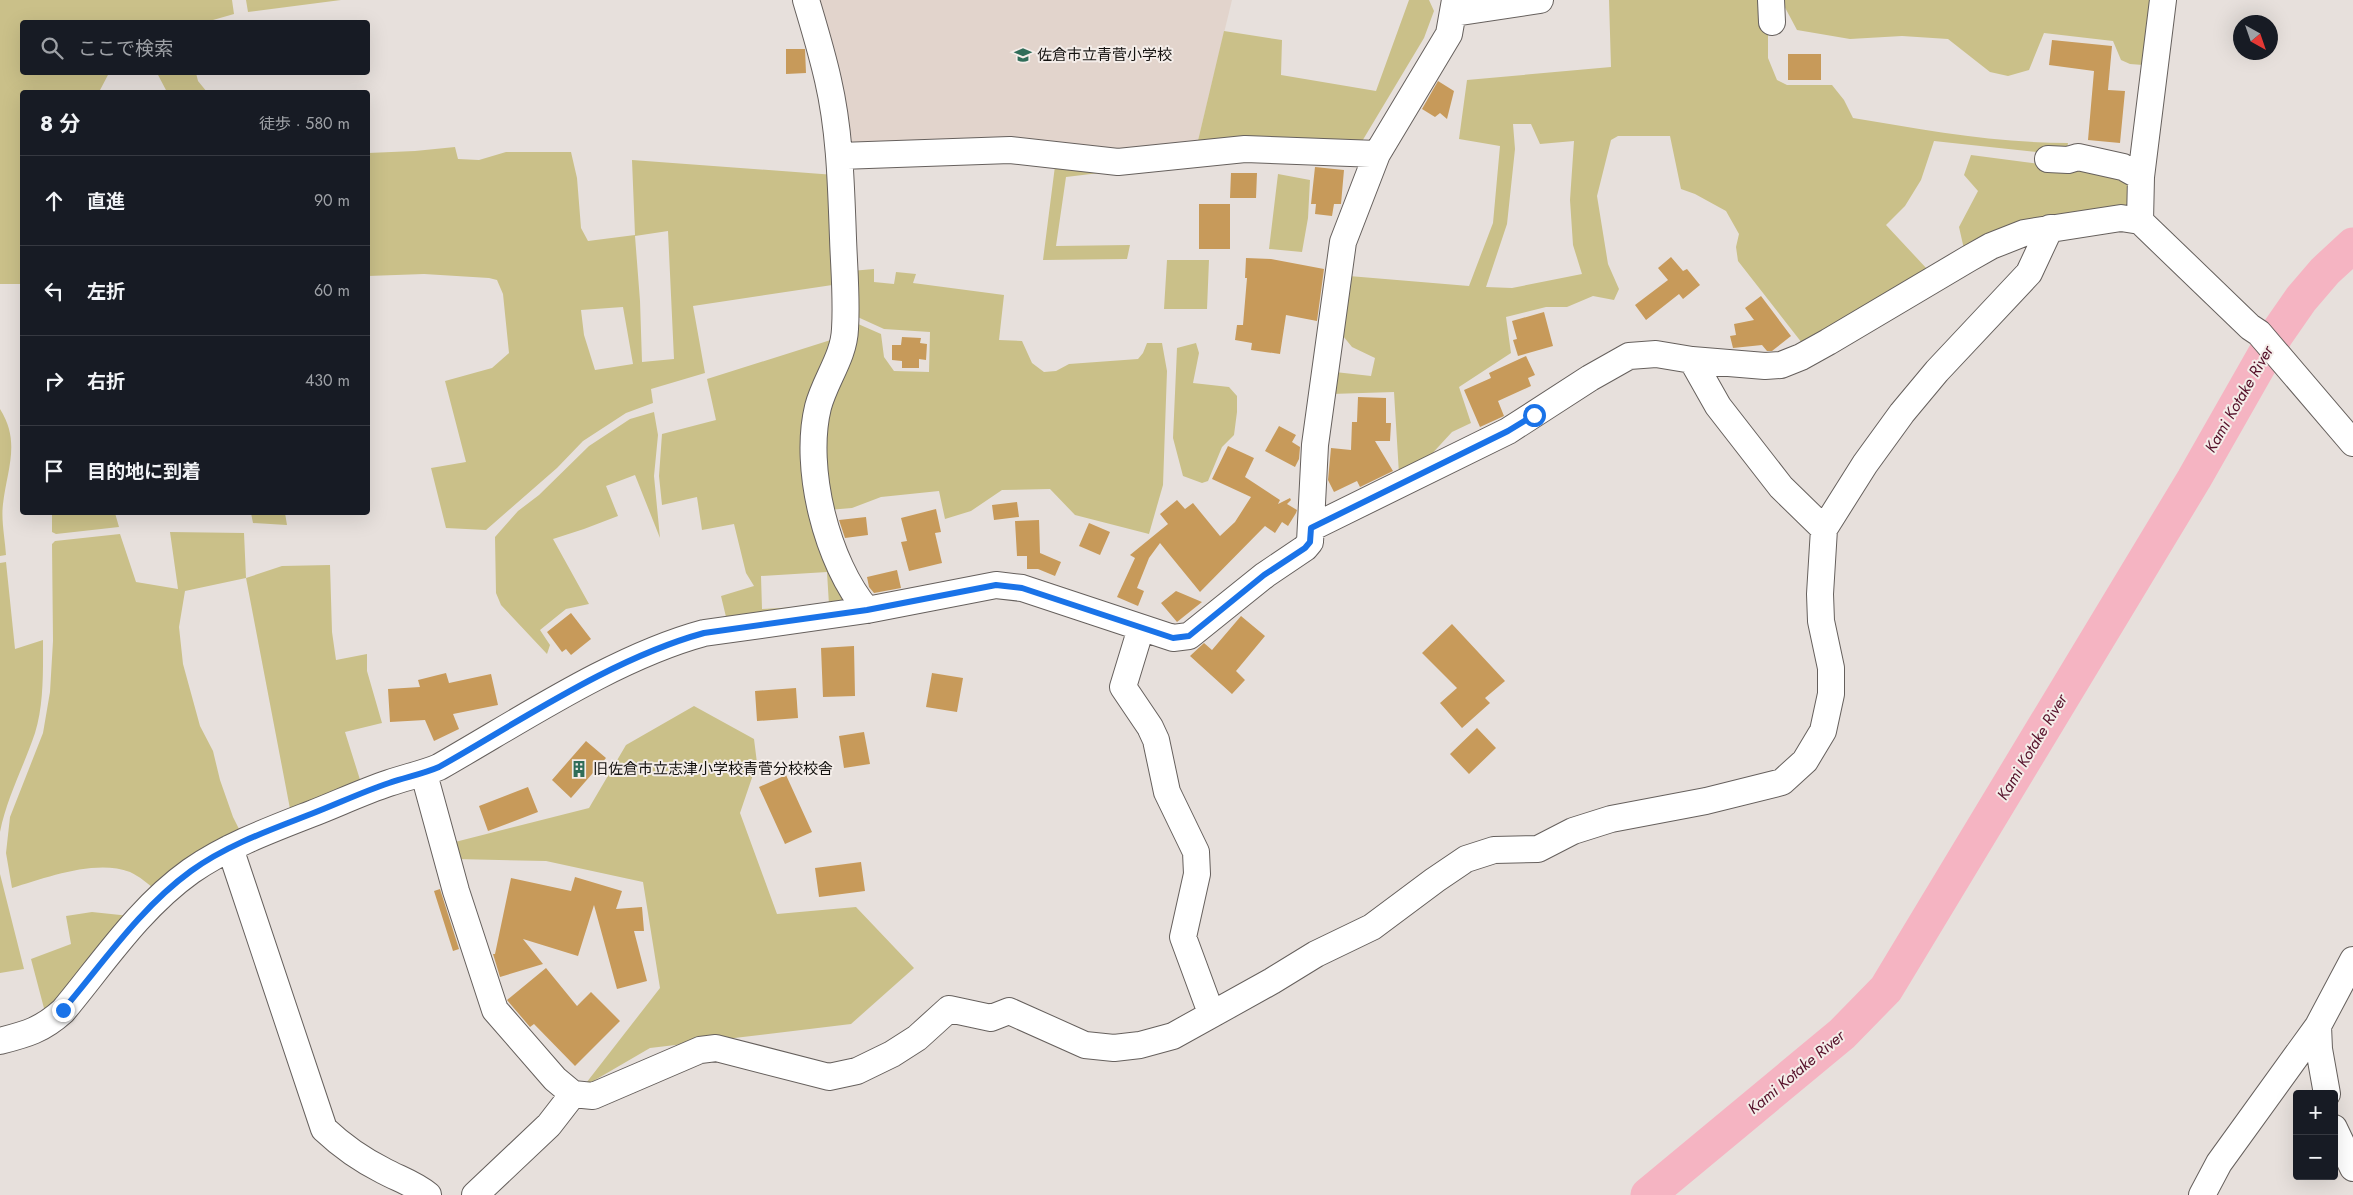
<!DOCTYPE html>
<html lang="ja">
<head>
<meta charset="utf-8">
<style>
  body { margin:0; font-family:Jost,"Noto Sans JP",sans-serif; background:#20242c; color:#f1f3f6 }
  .controls { position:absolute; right:15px; bottom:15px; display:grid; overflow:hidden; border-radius:5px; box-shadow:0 5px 20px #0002 }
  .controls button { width:45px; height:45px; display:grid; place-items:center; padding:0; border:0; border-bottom:1px solid #363941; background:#171b24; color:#f1f3f6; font:25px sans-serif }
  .compass { position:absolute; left:2233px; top:15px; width:45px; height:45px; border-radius:50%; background:#171b24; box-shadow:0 5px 20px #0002; rotate:140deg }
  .stop { position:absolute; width:15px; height:15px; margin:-11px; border:4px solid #1a73e8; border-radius:50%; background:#fff }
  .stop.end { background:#1a73e8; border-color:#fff; box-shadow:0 1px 5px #0008 }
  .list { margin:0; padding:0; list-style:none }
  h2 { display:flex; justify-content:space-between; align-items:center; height:65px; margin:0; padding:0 20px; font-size:21px }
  h2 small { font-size:16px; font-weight:400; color:#9ea1a6 }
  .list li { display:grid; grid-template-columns:32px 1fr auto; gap:15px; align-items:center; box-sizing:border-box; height:90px; padding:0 20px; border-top:1px solid #363941 }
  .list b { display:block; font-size:19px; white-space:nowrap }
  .list em { font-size:16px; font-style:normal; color:#9ea1a6 }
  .icon { flex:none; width:28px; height:28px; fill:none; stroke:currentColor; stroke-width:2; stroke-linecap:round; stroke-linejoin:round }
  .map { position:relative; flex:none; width:2353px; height:1195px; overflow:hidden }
  .search { position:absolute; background:#171b24; box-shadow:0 5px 20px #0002; left:20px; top:20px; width:350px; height:55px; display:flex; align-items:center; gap:12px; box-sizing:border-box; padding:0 18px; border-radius:5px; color:#9ea1a6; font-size:19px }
  .panel { position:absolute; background:#171b24; box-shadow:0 5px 20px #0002; left:20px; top:90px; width:350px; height:425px; border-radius:5px }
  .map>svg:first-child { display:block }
  .built { fill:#e2d4cc }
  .green { fill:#cac089; fill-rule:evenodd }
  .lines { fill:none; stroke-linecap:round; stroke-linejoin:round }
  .river { stroke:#f5b4c2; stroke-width:35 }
  .building { fill:#c79a5a }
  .minor-casing { stroke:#66605d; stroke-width:28 }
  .minor { stroke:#fff; stroke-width:26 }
  .route { stroke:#1a73e8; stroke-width:6 }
  .labels { text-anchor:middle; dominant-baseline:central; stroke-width:4; stroke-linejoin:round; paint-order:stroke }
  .poi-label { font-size:15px; fill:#141210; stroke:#f4ede9; text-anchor:start }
  .water-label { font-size:16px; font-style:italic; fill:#551029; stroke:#f4ede9 }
</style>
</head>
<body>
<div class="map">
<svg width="2353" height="1195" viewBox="0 0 2353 1195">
  <rect width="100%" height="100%" fill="#e7e0dc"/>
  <path class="built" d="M813,0H1232L1196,149L849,152Z"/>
  <path class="green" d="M0,0H232L234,14L206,22H22V72L109,73L99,92H22V284H0Z
    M246,0H341L248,12Z
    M1409,0H1429L1434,11L1424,38L1358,148L1196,149L1224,31L1282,40L1281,75L1376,91Z
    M1609,0H1768V58L1777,80L1787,85H1832L1844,100L1853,118C1925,130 1995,143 2068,143L2067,148L2046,153L1934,141L1921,180L1905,206L1886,225L1928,270L1802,343L1738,261L1736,247L1739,234L1726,211L1695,194L1681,189L1670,136H1618L1611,140L1597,196L1608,264L1619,289L1614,300L1593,296L1567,307H1546L1506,317L1511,353L1459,387L1471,423L1452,432L1428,458L1399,474L1394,392L1331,394L1335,372L1371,376L1375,358L1352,347L1343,336L1349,276L1469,286L1493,223L1500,146L1459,139L1467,80L1611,67ZM1513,124H1531L1540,144L1574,141L1570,200L1573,245L1582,274L1512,288L1486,287L1507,224L1515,149Z
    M1781,0H2156L2143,65L2130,64L2121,60L2113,41L2044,33L2029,70L2008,76L1990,72L1948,39L1902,36L1850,39L1797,30Z
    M157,73H196L198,81L207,92H167Z
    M455,147L458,159L479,160L506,152H571L577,178L581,228L588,241L635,235L632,160L835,175L839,284L693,306L705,373L651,389L653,403L626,413L583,441L557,468L486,530L446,528L431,468L466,462L445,381L492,368L509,353L503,294L497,280L489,278L424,274L368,276V153L415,151ZM668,231L674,359L642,362L640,301L635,236ZM623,307L633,364L595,370L584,335L581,310Z
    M1971,155L2047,165L2084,164L2129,180L2132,203L2120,211L1964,249L1959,227L1978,191L1964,175Z
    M1055,166L1116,171L1066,177L1056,246L1130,245L1127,259L1043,260Z
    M1278,174L1310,180L1308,218L1302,252L1269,249Z
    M1167,260H1209L1207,309H1164Z
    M874,269V282L894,284L896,272L916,274L913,283L1004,295L999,340L1022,341L1032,363L1044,372L1056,371L1069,364L1138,359L1143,353L1147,343H1162L1167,371L1163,485L1149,534L1075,515L1050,489L1002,490L971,511L945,519L939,491L881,497L852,508L828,510L817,446L849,320L881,334L884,357L894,371L929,372L930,332L884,329L851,314V271Z
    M837,338L810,428L855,602L829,605L827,572L761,576L762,609L817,606L727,621L721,596L754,586L746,573L734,524L702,530L697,497L662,505L659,476L662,434L716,420L707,379Z
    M1196,343L1199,353L1193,383L1229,387L1237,396V412L1234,435L1222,447L1208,481L1202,483L1183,476L1173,438L1177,348Z
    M0,409C21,442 7,469 3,504C1,520 5,539 6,555L0,556Z
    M654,412L658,435L654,476L660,538L635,475L606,486L618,516L584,529L553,539L589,604L566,609L540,630L550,645L547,654L501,605L496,593L495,537L518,511L539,495L589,446L630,419Z
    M52,513H115L119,527L56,534L52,532Z
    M251,513H285L287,525L253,523Z
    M170,532L244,533L246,578L282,566L330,565L332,632L336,660L367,654V671L382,723L345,732L362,786L291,814L246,578L185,591L179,627L183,664L200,726L213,751L220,780L233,817L241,833L156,890C148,884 139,876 130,872C95,859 46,878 12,888L6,853L10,817L43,733L50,692L53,641L52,544L55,541L120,534L136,582L178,589Z
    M6,562L15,649L43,640C43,671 44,704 35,733C24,766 7,797 0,832V563Z
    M694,706L754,739L757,763L740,813L777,914L856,907L914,968L851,1024L650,1048L583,1087L660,988L643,882L546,861L455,859V842L589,808L626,745Z
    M0,874L24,969L0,973Z
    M92,912L130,916L45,1012L31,959L71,944L66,916Z"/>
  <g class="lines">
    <path class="river" d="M1648,1195L1842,1034L1886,989L2194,479L2276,335L2301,299L2325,271L2353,245"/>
  </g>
  <path class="building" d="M2052,40L2112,46L2108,90L2125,91L2120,143L2088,140L2094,71L2049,65Z
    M786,49H805L806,73L786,74Z
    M1788,54H1821V80H1788Z
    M1438,81L1454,91L1447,119L1440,113L1435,117L1422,109Z
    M1315,167L1344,170L1341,204H1334L1332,216L1315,214L1316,204H1311Z
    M1231,173H1257L1256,198H1230Z
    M1199,204H1230V249H1199Z
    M1671,257L1683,271L1687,269L1700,285L1683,299L1679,294L1646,320L1635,305L1668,280L1658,268Z
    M1246,258L1271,259L1324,269L1317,321L1286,315L1280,354L1251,350L1252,343L1235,340L1237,325H1243L1247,278H1245Z
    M1761,296L1791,336L1772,351H1767L1762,345L1733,348L1730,336L1736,335L1734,324L1754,320L1745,308Z
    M1544,312L1553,346L1518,356L1513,340L1517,339L1512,321Z
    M902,337L921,338L920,343L927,344L926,360L919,359V368H902V361L892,360V345H901Z
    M1526,356L1535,375L1528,378L1531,386L1498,401L1504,416L1480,427L1464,390L1491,378L1489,373Z
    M1358,397L1386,398V423H1391L1390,441H1375L1393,471L1360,487L1357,481L1334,492L1328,480L1331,448L1351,450L1352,422H1357Z
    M1279,426L1296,435L1292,442L1300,447L1299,459L1295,467L1265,451Z
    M1228,446L1254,458L1245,477L1280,500L1278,504L1290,498L1291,500L1287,504L1297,510L1296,513L1288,526L1282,522L1275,533L1265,526L1200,592L1160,543L1149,558L1137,588L1144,591L1138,606L1117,597L1135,558L1130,555L1168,524L1160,514L1177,500L1185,509L1193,503L1220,536L1235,522L1251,497L1212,479Z
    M1017,502L1019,517L994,520L992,505Z
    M936,509L941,532L935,533L942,563L909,571L901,542L907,541L901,518Z
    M866,517L868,535L845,538L839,520Z
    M1039,520L1040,553L1061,562L1055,576L1038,569H1027V556H1017L1015,521Z
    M1089,523L1110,532L1100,555L1079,546Z
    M897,570L901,588L874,593L869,587L867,577Z
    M1176,591L1202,602L1177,622L1161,603Z
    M571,613L591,639L571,655L566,649L562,652L547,632Z
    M1241,616L1265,636L1236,671L1245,680L1232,694L1190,656L1204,643L1212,650Z
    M1452,624L1505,681L1485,698L1490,703L1462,728L1440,703L1457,688L1422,653Z
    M854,646L855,696L823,697L821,648Z
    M446,673L449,683L491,674L498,705L453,714L459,729L434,741L425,720L390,722L388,689L420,687L418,680Z
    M932,673L963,678L957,712L926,707Z
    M796,688L798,718L757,721L755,691Z
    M1477,728L1496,748L1469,774L1450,754Z
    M864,732L870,764L844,768L839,736Z
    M586,741L606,758L571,798L552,780Z
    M786,775L812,832L785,844L759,787Z
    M528,787L538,812L488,831L479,806Z
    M861,862L865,891L819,897L815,868Z
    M575,877L622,891L616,909L642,907L644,931H634L647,981L617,989L594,905L578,956L523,939L543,964L500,977L493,954H495L511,878L571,891Z
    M440,889L459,949L453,951L434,891Z
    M546,968L577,1006L591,992L620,1021L575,1066L534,1024L530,1027L507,1000Z"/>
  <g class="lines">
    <g class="minor-casing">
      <path id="minor" d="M806,0C814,27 822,53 828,80C840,132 841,185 843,238C844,268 847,299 845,329C844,357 825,380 818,407C803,468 827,563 867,610
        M1771,0L1772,22
        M1454,13L1540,0
        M840,156L1010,150L1118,162L1245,149L1377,154
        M2048,159L2068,160L2078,157L2123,167L2141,177
        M2140,221L2141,177L2163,0
        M1692,360L1718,406L1781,487L1824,529
        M1311,528L1508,431L1590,378L1629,356L1656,354L1692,360L1765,366L1781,365L1801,357L1828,342L1968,259L1991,246L2024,233L2121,218L2140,221L2250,327L2259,333L2353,443
        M1141,628L1123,687L1150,727L1156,740L1167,792L1196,852L1197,874L1183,937L1211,1013
        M424,774L456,891L495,1010L555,1079L573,1094L593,1096L700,1050L716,1048L829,1077L857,1071L892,1054L917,1038L949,1009L991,1018L1009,1011L1085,1045L1114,1048L1140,1045L1173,1036L1272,981L1316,954L1372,927L1435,880L1466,859L1494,850L1538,849L1573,831L1611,819L1706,801L1782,782L1805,761L1823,731L1831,694V668L1821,621L1820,594L1824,529L1865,464L1902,413L1937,371L2029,273L2050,228
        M230,848L324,1129C342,1146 362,1160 384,1171C399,1179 415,1184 428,1195
        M2318,1026L2319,1049L2327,1094
        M0,1041C27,1034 42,1030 63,1011C103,963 139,908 191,871C227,846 270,830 311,814C337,804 362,792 389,783C406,777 423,774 439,767C520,721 615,657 704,633L867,610L996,585L1022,588L1173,638L1189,636L1265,575L1305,548L1310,542L1315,445L1343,242L1377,154L1449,34L1455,0
        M2334,1128L2353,1168
        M475,1195L549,1125L573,1094
        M2202,1195L2219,1163L2318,1026L2353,960"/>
    </g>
    <use href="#minor" class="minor"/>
  </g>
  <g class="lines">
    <path class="route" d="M63,1010C103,963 140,908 191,871C227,845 270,830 311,814C337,804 362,792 389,783C406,777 423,774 439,767C522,720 613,658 704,633L867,610L996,585L1022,588L1173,638L1189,636L1264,575L1305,548L1310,542L1311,528L1508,431L1534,415"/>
  </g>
  <defs>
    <g id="school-bare" transform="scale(1.35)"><path d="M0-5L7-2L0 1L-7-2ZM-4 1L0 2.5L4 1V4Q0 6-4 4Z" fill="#306d59" stroke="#f4ede9" stroke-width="2.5" paint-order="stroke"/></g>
    <g id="building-bare" transform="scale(1.35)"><path d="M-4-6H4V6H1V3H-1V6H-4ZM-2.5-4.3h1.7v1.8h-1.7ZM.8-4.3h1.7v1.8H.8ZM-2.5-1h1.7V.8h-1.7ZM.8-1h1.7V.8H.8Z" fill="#306d59" stroke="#f4ede9" stroke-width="2.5" paint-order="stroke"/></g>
  </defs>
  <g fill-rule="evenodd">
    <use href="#school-bare" x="1023" y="55"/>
    <use href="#building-bare" x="579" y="769"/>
  </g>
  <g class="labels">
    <g class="poi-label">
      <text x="1037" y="55">佐倉市立青菅小学校</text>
      <text x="593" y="769">旧佐倉市立志津小学校青菅分校校舎</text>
    </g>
    <g class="water-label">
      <text transform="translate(2239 399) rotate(-60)">Kami Kotake River</text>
      <text transform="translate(2032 747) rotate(-59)">Kami Kotake River</text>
      <text transform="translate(1796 1072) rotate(-40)">Kami Kotake River</text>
    </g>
  </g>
</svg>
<div class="controls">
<button>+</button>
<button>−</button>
</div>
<svg class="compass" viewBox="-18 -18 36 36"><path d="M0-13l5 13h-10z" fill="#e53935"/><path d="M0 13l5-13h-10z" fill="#9ea1a6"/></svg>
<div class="stop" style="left:1534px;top:415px"></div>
<div class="stop end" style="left:63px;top:1010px"></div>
<div class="search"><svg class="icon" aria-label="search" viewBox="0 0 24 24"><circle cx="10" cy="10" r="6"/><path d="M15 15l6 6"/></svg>ここで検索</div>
<section class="panel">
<h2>8 分<small>徒歩 · 580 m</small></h2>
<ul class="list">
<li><svg class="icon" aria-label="ahead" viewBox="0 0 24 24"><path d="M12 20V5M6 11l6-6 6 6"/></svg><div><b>直進</b></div><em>90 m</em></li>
<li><svg class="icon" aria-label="left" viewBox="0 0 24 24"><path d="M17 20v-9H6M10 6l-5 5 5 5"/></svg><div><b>左折</b></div><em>60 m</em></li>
<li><svg class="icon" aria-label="right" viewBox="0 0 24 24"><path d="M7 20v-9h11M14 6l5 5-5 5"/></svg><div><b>右折</b></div><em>430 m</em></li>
<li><svg class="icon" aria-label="arrive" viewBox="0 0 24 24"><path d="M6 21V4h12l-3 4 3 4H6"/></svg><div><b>目的地に到着</b></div></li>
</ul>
</section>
</div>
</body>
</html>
